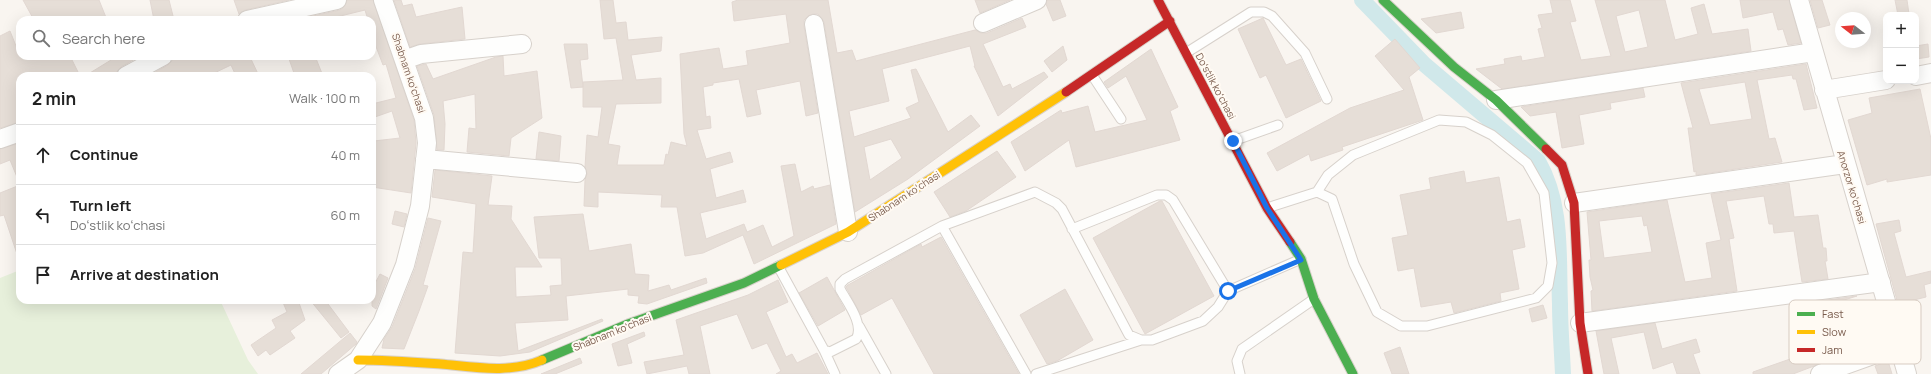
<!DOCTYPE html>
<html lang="en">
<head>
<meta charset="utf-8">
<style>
  body { margin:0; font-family:Manrope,sans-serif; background:#f6f6f6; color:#222 }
  .controls { position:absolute; right:12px; top:12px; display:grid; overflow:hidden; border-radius:8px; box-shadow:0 4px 16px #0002 }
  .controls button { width:36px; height:36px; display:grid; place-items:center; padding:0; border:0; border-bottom:1px solid #e0e0e0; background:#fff; color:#222; font:20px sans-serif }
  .compass { position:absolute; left:1835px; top:12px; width:36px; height:36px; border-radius:50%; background:#fff; box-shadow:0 4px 16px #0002; rotate:287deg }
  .stop { position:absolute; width:12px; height:12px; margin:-9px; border:3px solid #1a73e8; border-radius:50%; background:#fff }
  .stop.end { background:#1a73e8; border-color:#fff; box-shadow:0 1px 4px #0008 }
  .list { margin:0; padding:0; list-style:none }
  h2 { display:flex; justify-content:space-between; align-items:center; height:52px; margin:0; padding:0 16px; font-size:17px }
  h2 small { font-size:13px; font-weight:400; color:#767676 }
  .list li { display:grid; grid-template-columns:26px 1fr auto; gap:12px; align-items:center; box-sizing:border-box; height:60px; padding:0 16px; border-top:1px solid #e0e0e0 }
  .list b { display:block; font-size:15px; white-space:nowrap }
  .list p { margin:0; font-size:13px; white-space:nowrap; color:#767676 }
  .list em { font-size:13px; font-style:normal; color:#767676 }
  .icon { flex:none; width:22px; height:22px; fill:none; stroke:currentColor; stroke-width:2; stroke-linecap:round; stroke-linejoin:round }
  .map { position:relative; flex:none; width:1931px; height:374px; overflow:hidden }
  .search { position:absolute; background:#fff; box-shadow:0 4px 16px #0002; left:16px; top:16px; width:360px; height:44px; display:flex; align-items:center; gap:10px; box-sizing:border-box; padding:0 14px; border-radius:12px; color:#767676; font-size:15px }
  .panel { position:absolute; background:#fff; box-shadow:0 4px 16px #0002; left:16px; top:72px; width:360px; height:232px; border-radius:12px }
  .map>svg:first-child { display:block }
  .green { fill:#e7f0db }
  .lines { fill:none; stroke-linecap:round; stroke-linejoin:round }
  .canal { stroke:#d0e8ea; stroke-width:16 }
  .building { fill:#e6ded7; stroke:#e2d8d2; fill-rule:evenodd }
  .lane-casing { stroke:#d7d1cb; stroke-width:11 }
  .street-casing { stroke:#d7d1cb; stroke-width:20 }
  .fast-casing { stroke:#d9d2cb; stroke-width:11 }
  .slow-casing { stroke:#d9d2cb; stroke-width:11 }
  .jam-casing { stroke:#d9d2cb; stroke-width:11 }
  .lane { stroke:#fefefd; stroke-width:9 }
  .street { stroke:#fefefd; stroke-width:18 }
  .fast { stroke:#4caf50; stroke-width:9 }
  .slow { stroke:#ffc107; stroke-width:9 }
  .jam { stroke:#c62828; stroke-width:9 }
  .route { stroke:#1a73e8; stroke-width:5 }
  .labels { text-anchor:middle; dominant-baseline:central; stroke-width:4; stroke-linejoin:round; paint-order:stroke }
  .street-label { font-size:10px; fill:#7a5c4d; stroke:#fffaf3 }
  .key { fill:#fffaf3; stroke:#d7cbc1; stroke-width:1 }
  .key-label { font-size:11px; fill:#7a5c4d }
</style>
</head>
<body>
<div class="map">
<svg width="1931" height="374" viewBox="0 0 1931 374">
  <rect width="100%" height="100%" fill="#f9f5f0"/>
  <path class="green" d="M20,270V300H220L248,360L258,374H0V278Z"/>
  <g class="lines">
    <path class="canal" d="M1362,0L1424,64L1538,161C1563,205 1558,254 1560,304C1560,327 1562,351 1563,374"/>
  </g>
  <path class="building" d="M23,0H99L107,20H34Z
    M150,0H169L174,20H154Z
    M234,0H289L245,10L239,14Z
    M347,0H373L414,120L416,143L411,193L372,187V143L374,141L400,138L392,111L372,118V104L396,98L386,64L383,65L372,36V20H368L365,10L324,20H295L340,10L344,7Z
    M394,0H401L403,6L412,4L416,17L462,7L465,39L420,44L410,47Z
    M600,0H613L616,23L626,22L628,40L662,37L661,51L631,55L636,80L661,78V103L616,104L608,144L620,146L617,165H664L666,154L668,155L671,142L687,146L684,134L680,54L719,48L723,69L748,65L746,51L790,43L786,14L734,21L732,2L738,0H828L837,53L852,50L856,61L975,30L981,33H987L1022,18L1026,27L983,44L1003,87L1010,84L1012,89L1044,72L1048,77L998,116L974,66H975L970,46L882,69L889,101L849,111L854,137L911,118L906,108L919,102L911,70L916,69L948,132L971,115L980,126L908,179L855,212L824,22L818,14H813L808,16L804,20V26L818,113L806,116L800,81L756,90L761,114L747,117L739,79L713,83V85L703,87L706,117L710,116L711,128L697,130L706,159L730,152L733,162L710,169L716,198L743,190L746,202L700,213L706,239L744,224L747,232L763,225L772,247L794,236L781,166L795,164L801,192L813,186L814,189L830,185L836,224L754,264L743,235L703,253L685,256L677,207H661L662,195L598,192V207L584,206L585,180L587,174L585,167L587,135L598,137L602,107H583V82L623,80L616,38L604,39ZM891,139L902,158L870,180L864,147Z
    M975,0H1010L980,13Z
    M1047,0H1060L1066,16L1053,21L1046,4Z
    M1550,0H1570L1576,21L1570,22L1581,60L1611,56L1595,0H1665L1675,40L1698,34L1691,8L1704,4L1712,34L1748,29L1751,51L1502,89L1476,69L1505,64L1504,59L1521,56L1522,61L1545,57L1538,29L1542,28L1538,15L1553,13ZM1639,10L1648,47L1625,52L1616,16Z
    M1740,0H1789L1801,43L1788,45L1783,29L1778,30L1773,12L1743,18Z
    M1810,0H1822L1830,25L1818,28Z
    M1895,0H1907L1909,14L1898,15Z
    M1461,12L1464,28L1436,33L1421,19Z
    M1263,18L1286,65L1301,59L1321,101L1286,118L1266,75L1260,78L1238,29Z
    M10,31L20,56H70L80,76H20V122L0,128V36Z
    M1395,39L1420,68L1409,77L1423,120L1342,147L1343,150L1311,161L1309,154L1277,171L1267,153L1350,108L1404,90L1375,56Z
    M564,44H587L588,59L580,60L583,87L571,88Z
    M1928,44L1929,57L1916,59V46Z
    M1063,46L1067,60L1052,72L1044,61Z
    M1151,49L1178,107L1170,111L1180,140L1076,167L1069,140L1025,171L1011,142L1061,110L1062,113L1088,106L1095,132L1147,120L1126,76L1108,88L1104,82Z
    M109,56H134L135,59L121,67L117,71L116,76H85L111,60Z
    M173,56H252L250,57L259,76H236L231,65L208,76H148L168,65L172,61Z
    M288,56H315L323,76H295Z
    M503,56L504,76L537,71L542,118L511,138L509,156L467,152L469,128L476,129L475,94L443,101L445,124L444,150H437L434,115L417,66L426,64L433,79L496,57Z
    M1806,64L1817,108L1804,110L1796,79H1793L1792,75L1757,80L1769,139L1775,138L1782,162L1696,175V171L1694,172L1688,128H1693L1681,83ZM1745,82L1752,119L1710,125L1699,89Z
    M1643,88L1645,97L1610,103L1611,109L1579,115L1584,144L1562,148L1556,112L1530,116L1521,107Z
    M1920,89L1931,139V175L1887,182V179L1867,185L1848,120L1872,113L1869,98Z
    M539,132L561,136L559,161L536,159Z
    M20,143V182H19L10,160L0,164V149Z
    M997,151L1016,177L966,211L950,217L934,192Z
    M435,170L492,176L488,205L512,206L511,219L542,267H515L516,297L551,295L550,286L562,285L561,258H539L534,217L583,214L589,251L631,244L635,274L649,275L648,291L669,285L671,290L706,278L707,283L647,304L638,303L639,296L628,295V289L566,296L568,320L515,323L518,351L602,319L603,321L530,352L500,356L455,353L463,252L473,253L476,204L432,197Z
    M1464,171L1466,183L1499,177L1507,222L1520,219L1525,247L1512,250L1519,289L1500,293L1501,301L1454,313L1451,302L1421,307L1414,268L1398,271L1392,238L1408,235L1400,195L1431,189L1429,178Z
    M1789,183L1794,217L1818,215L1823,248H1826L1827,261H1825L1828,279L1802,282L1794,231L1774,233L1773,224H1769L1764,196L1726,201L1734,238L1729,239L1737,291L1592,311L1591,291L1593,290L1590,277L1589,260H1591L1587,212L1667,200L1685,282L1712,278L1706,243L1721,240L1711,194ZM1642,216L1644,226L1647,225L1652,252L1604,258L1599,221Z
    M20,185V257H18L4,215L0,216V193Z
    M1160,201H1162L1214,296L1145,334L1093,238Z
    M395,211L407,214L404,227L392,224Z
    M428,218L441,221L423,285L428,286L419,311L404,349L382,348L384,339L392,327L415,269Z
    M1899,220L1901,231L1894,233L1906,277L1931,271V283L1924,285L1926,297L1898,304L1876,224Z
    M941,237L1019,374H934L892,298L861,315L846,287L848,285L921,244L922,247Z
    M380,274L388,278L376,309L372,306V289Z
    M827,277L845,310L818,326L799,293Z
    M778,280L788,302L766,312L786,357L792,354L797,363L817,353L828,374H776L781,371L767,343L752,349L737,314L700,326L710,374H689L687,366L647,374L644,362L684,355L676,320L748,295Z
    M1065,289L1093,340L1057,361L1047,364L1020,315Z
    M1857,296L1802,313L1799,304Z
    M282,300H298L305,320L290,331L295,338L270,355L266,350L258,356L251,345L276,328L272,320L287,312Z
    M310,300H325L349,332L341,338Z
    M1543,305L1547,318L1532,322L1529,309Z
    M1655,323L1662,349L1696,339L1700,352L1693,354L1700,374H1677L1673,362L1653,369L1644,332L1611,338L1619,374H1604L1596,331Z
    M1874,323L1880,341L1793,374H1753V372L1813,351L1811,345Z
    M644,332L645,336L627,344L632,363L618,366L612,344Z
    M350,333L357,342L356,344L321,374H301Z
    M1400,347L1409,374H1392L1384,353Z
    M580,358L582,363L555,374H541Z
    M1888,361L1892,374H1878L1875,366Z"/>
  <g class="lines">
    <g class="lane-casing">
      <path id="lane" d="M1186,53L1251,12H1264L1272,16L1305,53L1327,99
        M1092,75L1121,119
        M1233,141L1278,125
        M1267,208L1317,192L1332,199L1354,264L1377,312L1401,326H1427L1536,298L1548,286L1552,263L1544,193L1527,163L1492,135L1466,122L1439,120L1353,155L1328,175L1317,192
        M942,226L1026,374
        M1072,229L1157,195H1166L1173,200L1228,291
        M778,266L824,350L830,352L856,339C865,325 847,302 840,289V284L845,279L942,226L1035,192L1056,203L1062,209L1129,335L1141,340H1152L1203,321L1218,307L1228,291L1301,259
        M859,326L886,374
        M824,350L835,374
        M1036,374L1141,340
        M1240,374L1237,361L1242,349L1314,299"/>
    </g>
    <g class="street-casing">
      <path id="street" d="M1799,0L1907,374
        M247,20L337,0
        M983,23L1037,0
        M814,24L848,232
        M404,60L421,54L522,44
        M126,76L163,56
        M1916,76L1931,73
        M1824,90L1886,80
        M1496,100L1814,52
        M0,139L20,132
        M425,159L577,173
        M1574,203L1845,164
        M1580,323L1881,282
        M338,374L358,360L382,323L405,265L420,206L427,143L424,118L383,0
        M1820,374L1898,346"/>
    </g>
    <g class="fast-casing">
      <path id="fast" d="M1383,0L1454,67L1496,100L1546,149
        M1290,242L1301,259L1314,299L1353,374
        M542,360L628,324L744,283L781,265"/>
    </g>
    <g class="slow-casing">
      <path id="slow" d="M781,265L848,232L1066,92
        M358,360C386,360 413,362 441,364C474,367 510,374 542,360"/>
    </g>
    <g class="jam-casing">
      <path id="jam" d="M1158,0L1267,208L1290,242
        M1066,92L1170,21
        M1546,149L1562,165L1574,203L1580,323L1588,374"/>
    </g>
    <use href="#lane" class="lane"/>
    <use href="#street" class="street"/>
    <use href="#fast" class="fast"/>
    <use href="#slow" class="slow"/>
    <use href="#jam" class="jam"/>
  </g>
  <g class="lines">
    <path class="route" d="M1228,291L1301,260L1267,208L1233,141"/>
  </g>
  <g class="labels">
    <g class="street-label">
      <text transform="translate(409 73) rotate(71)">Shabnam koʻchasi</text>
      <text transform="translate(1216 86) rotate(62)">Doʻstlik koʻchasi</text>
      <text transform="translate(1852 187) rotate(73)">Anorzor koʻchasi</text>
      <text transform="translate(904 196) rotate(-33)">Shabnam koʻchasi</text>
      <text transform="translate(612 332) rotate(-22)">Shabnam koʻchasi</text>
    </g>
  </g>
  <rect x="1789" y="300" width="132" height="64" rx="6" class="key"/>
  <rect x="1797" y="312" width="18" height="4" fill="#4caf50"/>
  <rect x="1797" y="330" width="18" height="4" fill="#ffc107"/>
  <rect x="1797" y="348" width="18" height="4" fill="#c62828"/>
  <g class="key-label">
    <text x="1822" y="318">Fast</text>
    <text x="1822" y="336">Slow</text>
    <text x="1822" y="354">Jam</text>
  </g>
</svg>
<div class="controls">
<button>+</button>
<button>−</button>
</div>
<svg class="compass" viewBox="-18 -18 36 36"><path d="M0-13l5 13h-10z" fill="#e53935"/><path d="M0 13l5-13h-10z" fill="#767676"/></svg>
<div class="stop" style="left:1228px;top:291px"></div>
<div class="stop end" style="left:1233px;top:141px"></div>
<div class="search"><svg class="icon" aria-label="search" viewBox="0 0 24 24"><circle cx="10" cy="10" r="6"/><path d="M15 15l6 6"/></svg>Search here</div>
<section class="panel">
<h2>2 min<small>Walk · 100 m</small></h2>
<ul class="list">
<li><svg class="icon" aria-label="ahead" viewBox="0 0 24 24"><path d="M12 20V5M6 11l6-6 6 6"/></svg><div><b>Continue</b></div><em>40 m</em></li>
<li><svg class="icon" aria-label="left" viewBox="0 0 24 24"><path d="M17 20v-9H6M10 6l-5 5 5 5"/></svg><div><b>Turn left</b><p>Doʻstlik koʻchasi</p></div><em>60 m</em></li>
<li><svg class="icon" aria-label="arrive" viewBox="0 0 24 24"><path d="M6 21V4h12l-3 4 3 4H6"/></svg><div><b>Arrive at destination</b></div></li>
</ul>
</section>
</div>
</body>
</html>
